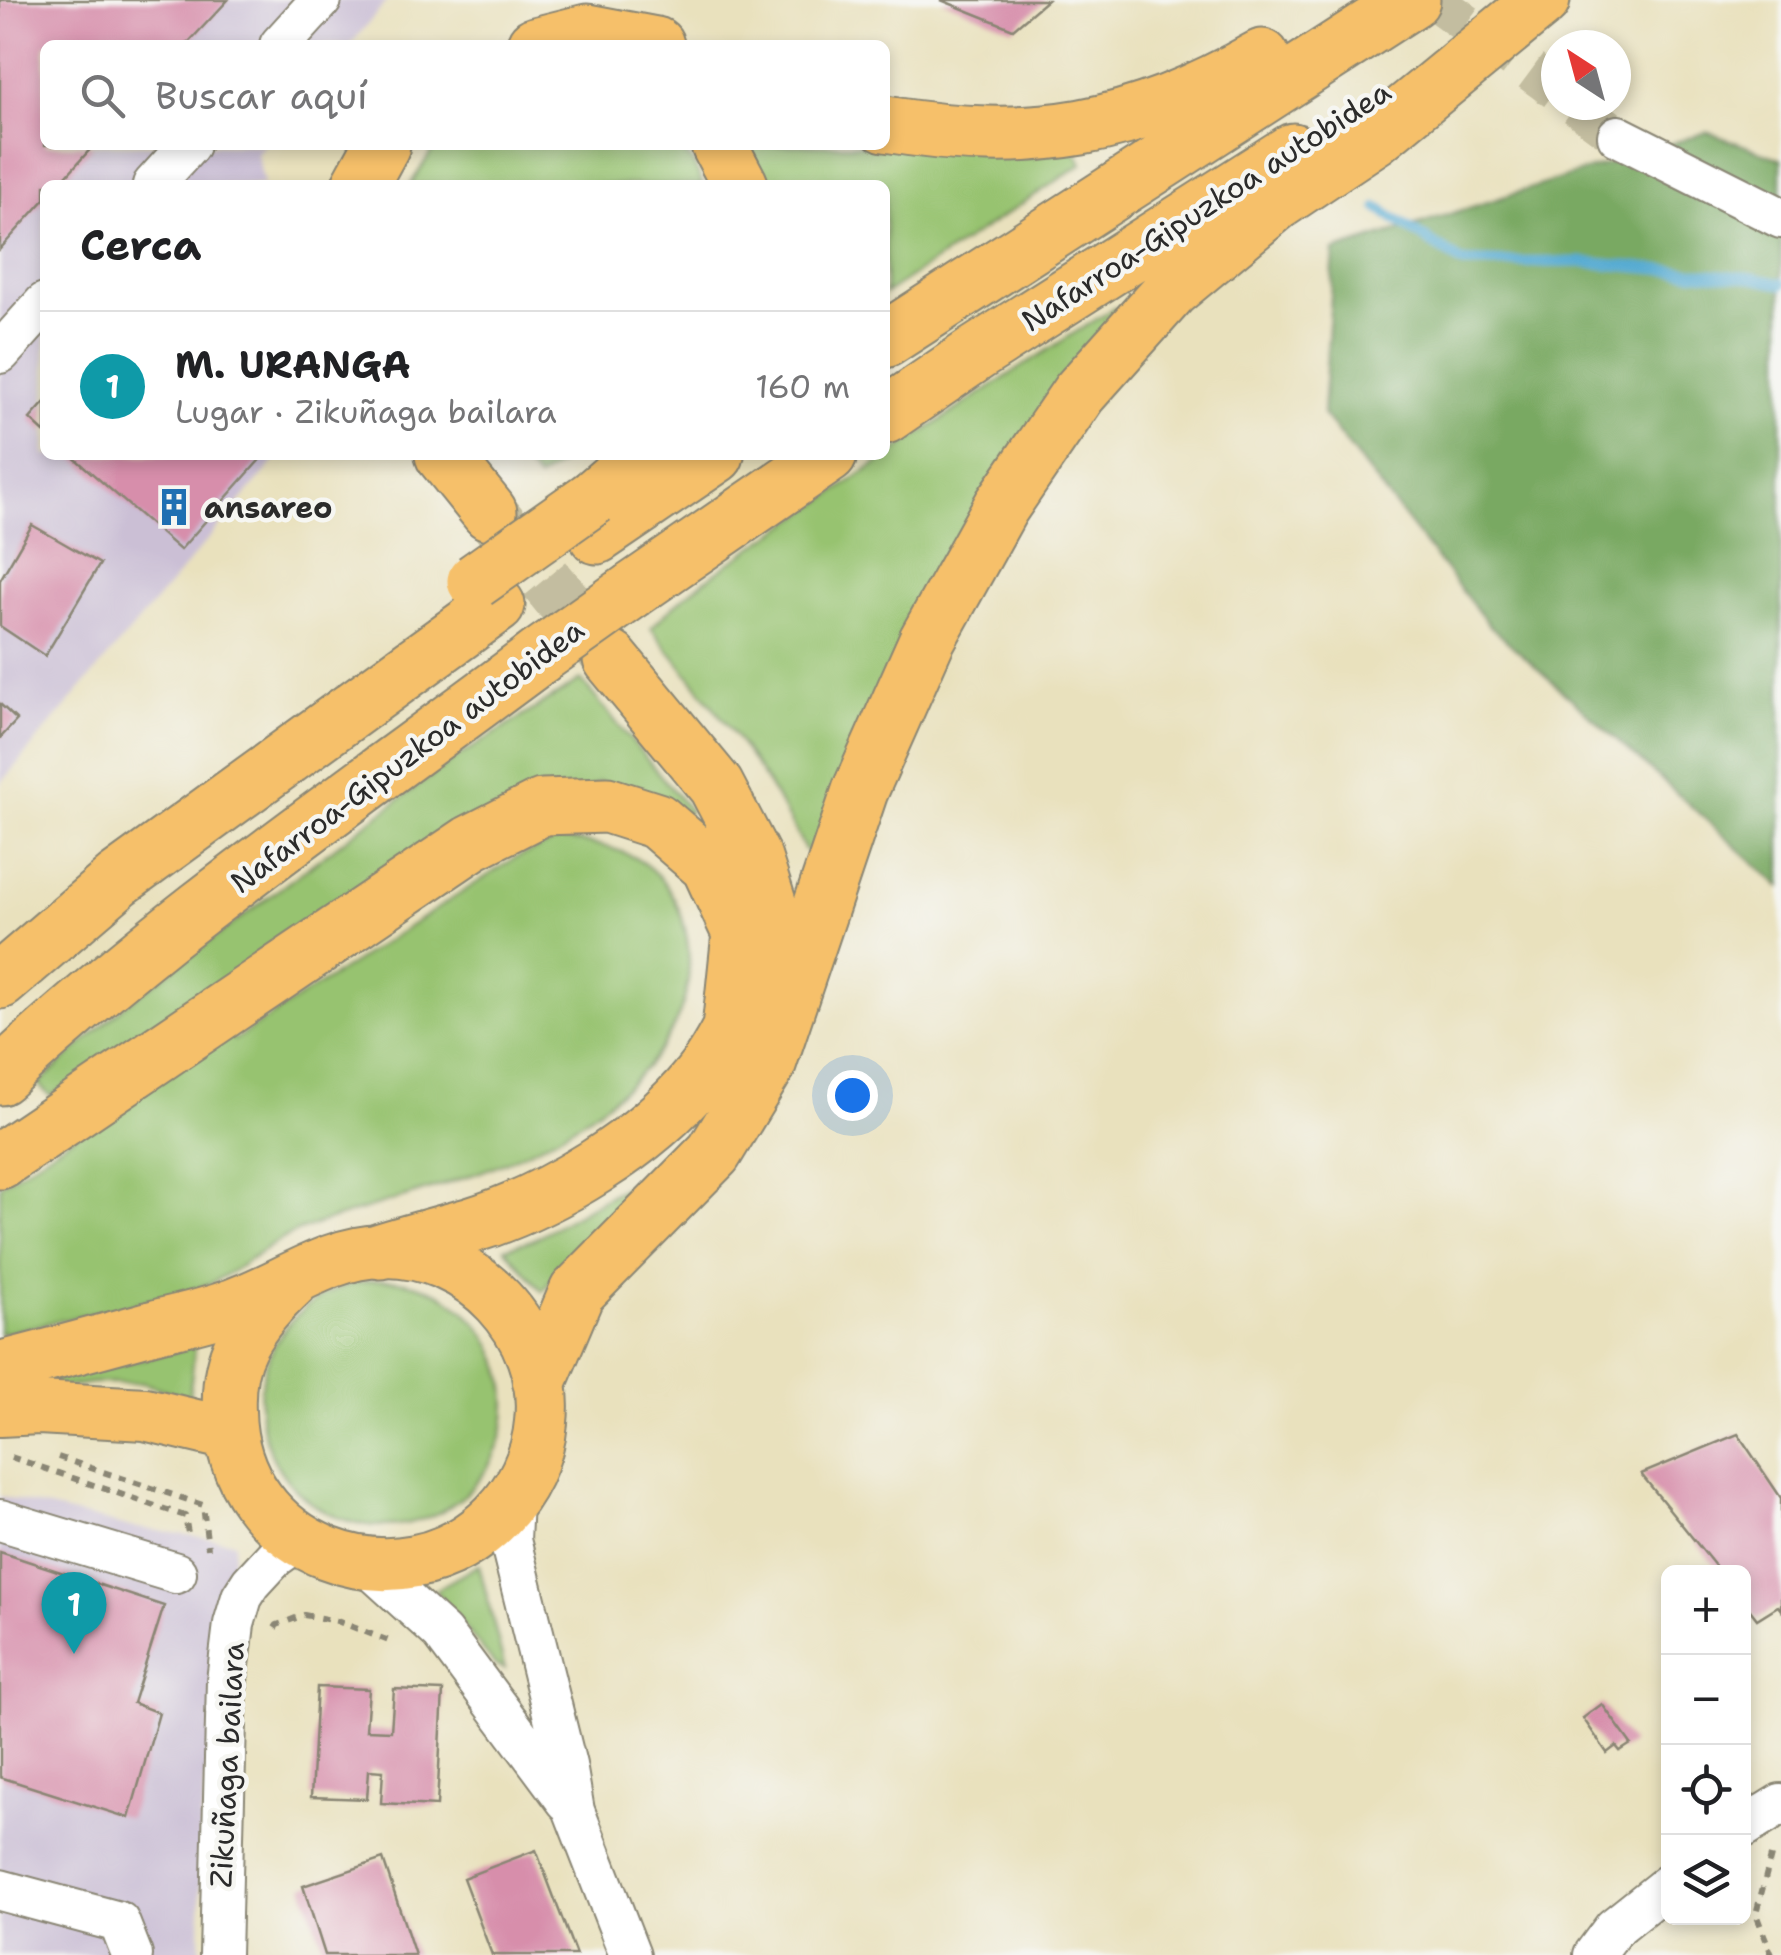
<!DOCTYPE html>
<html lang="es">
<head>
<meta charset="utf-8">
<style>
  body { margin:0; font-family:"Shantell Sans",sans-serif; background:#f2f2f2; color:#202124 }
  .controls { position:absolute; right:30px; bottom:30px; display:grid; overflow:hidden; border-radius:15px; box-shadow:0 5px 15px #0003 }
  .controls button { width:90px; height:90px; display:grid; place-items:center; padding:0; border:0; border-bottom:2px solid #e0e0e0; background:#fff; color:#202124; font:50px sans-serif }
  .compass { position:absolute; left:1541px; top:30px; width:90px; height:90px; border-radius:50%; background:#fff; box-shadow:0 5px 15px #0003; rotate:324deg }
  .you { position:absolute; left:852px; top:1095px; width:35px; height:35px; margin:-25px; border:8px solid #fff; border-radius:50%; background:#1a73e8; box-shadow:0 0 0 15px #1a73e833 }
  .badge { display:grid; place-items:center; width:65px; height:65px; border-radius:50%; background:#b45309; color:#fff; font-size:32px; font-weight:700 }
  .pin { position:absolute; translate:-50% -82px; filter:drop-shadow(0 2px 5px #0008) }
  .pin::after { content:''; position:absolute; top:52px; width:35px; height:30px; background:inherit; clip-path:polygon(0 0,100% 0,50% 100%) }
  .list { margin:0; padding:0; list-style:none }
  h2 { display:flex; justify-content:space-between; align-items:center; height:130px; margin:0; padding:0 40px; font-size:42px }
  h2 small { font-size:32px; font-weight:400; color:#757577 }
  .list li { display:grid; grid-template-columns:65px 1fr auto; gap:30px; align-items:center; box-sizing:border-box; height:150px; padding:0 40px; border-top:2px solid #e0e0e0 }
  .list b { display:block; font-size:38px; white-space:nowrap }
  .list p { margin:0; font-size:32px; white-space:nowrap; color:#757577 }
  .list em { font-size:32px; font-style:normal; color:#757577 }
  .icon { flex:none; width:55px; height:55px; fill:none; stroke:currentColor; stroke-width:2; stroke-linecap:round; stroke-linejoin:round }
  .map { position:relative; flex:none; width:1781px; height:1955px; overflow:hidden }
  .search { position:absolute; background:#fff; box-shadow:0 5px 15px #0003; left:40px; top:40px; width:850px; height:110px; display:flex; align-items:center; gap:25px; box-sizing:border-box; padding:0 35px; border-radius:15px; color:#757577; font-size:38px }
  .panel { position:absolute; background:#fff; box-shadow:0 5px 15px #0003; left:40px; top:180px; width:850px; height:280px; border-radius:15px }
  .map>svg:first-child { display:block }
  .industrial { fill:#cbbfd5 }
  .green { fill:#97c370; stroke:#61774e; stroke-width:2.5 }
  .forest { fill:#79a962; stroke:#526a46; stroke-width:2.5 }
  .lines { fill:none; stroke-linecap:round; stroke-linejoin:round }
  .stream { stroke:#54aad1; stroke-width:11 }
  .building { fill:#d78eab }
  .minor-tunnel { stroke:#c3bda0; stroke-width:40; stroke-dasharray:40 20; stroke-linecap:butt }
  .highway-tunnel { stroke:#c3bda0; stroke-width:55; stroke-dasharray:55 28; stroke-linecap:butt }
  .minor-casing { stroke:#8a8674; stroke-width:44 }
  .major-casing { stroke:#8a8674; stroke-width:56 }
  .highway-casing { stroke:#8a8674; stroke-width:59 }
  .path { stroke:#8a8674; stroke-width:6; stroke-dasharray:8 8; stroke-linecap:butt }
  .minor { stroke:#fff; stroke-width:40 }
  .major { stroke:#f6c06b; stroke-width:52 }
  .highway { stroke:#f6c06b; stroke-width:55 }
  .highway-bridge-casing { stroke:#8a8674; stroke-width:59; stroke-linecap:butt }
  .highway-bridge { stroke:#f6c06b; stroke-width:55 }
  .labels { text-anchor:middle; dominant-baseline:central; stroke-width:9; stroke-linejoin:round; paint-order:stroke }
  .street-label { font-size:30px; fill:#2b2b2b; stroke:#f6f6f2 }
  .poi-label { font-size:30px; font-weight:bold; fill:#2b2b2b; stroke:#f6f6f2; text-anchor:start }
</style>
</head>
<body>
<div class="map">
<svg width="1781" height="1955" viewBox="0 0 1781 1955">
  <rect width="100%" height="100%" fill="#f6f6f2"/>
  <filter id="ink" filterUnits="userSpaceOnUse"><feTurbulence type="fractalNoise" baseFrequency=".01" numOctaves="2"/><feDisplacementMap in="SourceGraphic" scale="20" xChannelSelector="R" yChannelSelector="G"/><feConvolveMatrix kernelMatrix="1 2 1 2 8 2 1 2 1" color-interpolation-filters="sRGB"/></filter>
  <filter id="wash" filterUnits="userSpaceOnUse"><feTurbulence type="fractalNoise" baseFrequency=".0048" numOctaves="4" result="noise"/><feDisplacementMap in="SourceGraphic" scale="40" xChannelSelector="R" yChannelSelector="G"/><feGaussianBlur stdDeviation="2.25" result="paint"/><feColorMatrix in="noise" values="0 0 0 0 0 0 0 0 0 0 0 0 0 0 0 0 0 1.4 0 .05"/><feComposite in="paint" operator="in"/></filter>
  <g filter="url(#wash)">
    <rect width="100%" height="100%" fill="#e9e1bd"/>
    <path class="industrial" d="M0,0H388L350,45H45V145H265L257,154L264,185H45V455H280L0,784Z
      M0,1496L124,1526L235,1542L201,1820L200,1955H0Z"/>
    <path class="green" d="M436,145H677L692,161L703,185H410Z
      M746,145H885L1076,151L1082,164L885,294V185H763Z
      M1115,308L1118,312L815,852L805,850C765,768 708,699 651,628C695,581 756,546 809,510C910,441 1011,371 1115,308Z
      M515,455H574L538,479Z
      M581,680L690,811L684,815L599,782L50,1096L38,1084L125,1005L358,830L453,760Z
      M558,840C615,843 663,858 682,918C715,1026 626,1100 539,1146C466,1184 382,1201 304,1229C268,1242 242,1270 206,1285C190,1292 172,1295 155,1299C104,1312 52,1322 0,1334V1185L228,1034L234,1040L515,858Z
      M673,1159L581,1247L542,1291L505,1248L532,1240Z
      M260 1403a123 123 0 1 1 246 0a123 123 0 1 1-246 0Z
      M195,1346L189,1398L143,1383H92L0,1397V1392Z
      M479,1565L505,1669L495,1665L435,1590Z"/>
    <path class="forest" d="M1707,132L1781,159V887L1488,624L1323,414L1334,251Z"/>
    <g class="lines">
      <path class="stream" d="M1378,208L1463,263L1583,262L1752,278L1781,284"/>
    </g>
    <g id="blocks">
      <path class="building" d="M0,0H228L186,45H45V145H94L58,185H45V199L0,249Z
        M941,0H1047L1013,29Z
        M45,402V433L30,419Z
        M71,455H264L180,550Z
        M32,525L100,564L45,656L0,626V580Z
        M0,704L17,720L0,738Z
        M1738,1434L1781,1498V1610L1778,1606L1757,1619L1744,1602V1572H1720L1641,1474Z
        M0,1552L164,1606L133,1703L159,1713L129,1818L0,1777Z
        M317,1687L369,1689L366,1730L391,1731L394,1689L443,1691L437,1806L381,1803L383,1771L369,1770L367,1799L311,1797Z
        M1602,1704L1631,1744L1620,1751L1616,1746L1607,1753L1583,1718Z
        M536,1850L576,1955H492L463,1878Z
        M383,1859L415,1955H325L303,1886Z"/>
    </g>
  </g>
  <g filter="url(#ink)">
    <use href="#blocks" fill-opacity="0" stroke="#8a8674" stroke-width="2.5"/>
    <g class="lines">
      <path class="minor-tunnel" d="M1434,0L1556,90
        M1576,105L1618,136"/>
      <path class="highway-tunnel" d="M492,515L611,659"/>
      <g class="minor-casing">
        <path id="minor" d="M280,45L321,0
          M1618,136L1781,218
          M153,185L189,145
          M0,353L45,303
          M512,1501L510,1540L566,1765L574,1811L630,1955
          M0,1520L176,1573
          M367,1565L442,1633L567,1801
          M1744,1827L1781,1804
          M0,1890L119,1922L132,1955
          M220,1955L227,1681L234,1624L242,1597L251,1583L275,1557L299,1540
          M1594,1955L1614,1928L1668,1885"/>
      </g>
      <g class="major-casing">
        <path id="major" d="M0,1368C51,1355 102,1341 153,1327C180,1320 208,1315 233,1305C282,1288 329,1252 381,1251C472,1248 551,1332 541,1422C538,1458 521,1491 497,1516C400,1616 231,1550 229,1411C228,1389 231,1364 241,1345C255,1319 272,1301 293,1281
          M0,1410L39,1408L145,1414L229,1434"/>
      </g>
      <g class="highway-casing">
        <path id="highway" d="M535,45L587,32L656,45
          M885,124C1034,148 1131,131 1262,57
          M719,145L740,185
          M360,185L382,145
          M885,340L1412,0
          M885,416L977,353L1293,151
          M443,455L489,512
          M594,497L643,455
          M597,536L716,455
          M633,590L829,455
          M611,659L716,786L754,859L778,934L775,972
          M0,981L118,880L497,605
          M0,1077C166,922 358,792 540,656
          M0,1161L471,843L542,807L607,805L657,821L709,866L740,933L730,1029
          M381,1251C410,1242 440,1234 469,1226C549,1202 647,1143 699,1078C718,1055 732,1025 745,999
          M540,1379L577,1292L714,1153L768,1064L860,791L927,640L1001,507L1079,393L1171,290L1276,203L1375,137L1542,0"/>
      </g>
      <path class="path" d="M11,1457L185,1516L189,1539
        M58,1457L203,1505L208,1549
        M275,1628L277,1625L304,1615L337,1621L389,1641
        M1771,1856L1756,1914L1772,1955"/>
      <use href="#minor" class="minor"/>
      <use href="#major" class="major"/>
      <use href="#highway" class="highway"/>
      <g class="highway-bridge-casing">
        <path id="highway-bridge" d="M475,581L594,497
          M540,656L633,590"/>
      </g>
      <use href="#highway-bridge" class="highway-bridge"/>
    </g>
  </g>
  <defs>
    <g id="building-bare" transform="scale(3)"><path d="M-4-6H4V6H1V3H-1V6H-4ZM-2.5-4.3h1.7v1.8h-1.7ZM.8-4.3h1.7v1.8H.8ZM-2.5-1h1.7V.8h-1.7ZM.8-1h1.7V.8H.8Z" fill="#1f6fb2" stroke="#f6f6f2" stroke-width="2.5" paint-order="stroke"/></g>
  </defs>
  <g fill-rule="evenodd">
    <use href="#building-bare" x="174" y="507"/>
  </g>
  <g class="labels">
    <g class="street-label">
      <text transform="translate(1206 206) rotate(-33)">Nafarroa-Gipuzkoa autobidea</text>
      <text transform="translate(407 756) rotate(-37)">Nafarroa-Gipuzkoa autobidea</text>
      <text transform="translate(227 1765) rotate(-87)">Zikuñaga bailara</text>
    </g>
    <g class="poi-label">
      <text x="204" y="507">ansareo</text>
    </g>
  </g>
</svg>
<div class="controls">
<button>+</button>
<button>−</button>
<button><svg class="icon" aria-label="locate" viewBox="0 0 24 24"><circle cx="12" cy="12" r="6"/><path d="M12 2v4M12 18v4M2 12h4M18 12h4"/></svg></button>
<button><svg class="icon" aria-label="layers" viewBox="0 0 24 24"><path d="M12 4l9 5-9 5-9-5zM3 14l9 5 9-5"/></svg></button>
</div>
<svg class="compass" viewBox="-18 -18 36 36"><path d="M0-13l5 13h-10z" fill="#e53935"/><path d="M0 13l5-13h-10z" fill="#757577"/></svg>
<div class="you"></div>
<div class="pin badge" style="left:74px;top:1654px;background:#0f9aa8">1</div>
<div class="search"><svg class="icon" aria-label="search" viewBox="0 0 24 24"><circle cx="10" cy="10" r="6"/><path d="M15 15l6 6"/></svg>Buscar aquí</div>
<section class="panel">
<h2>Cerca<small></small></h2>
<ul class="list">
<li><span class="badge" style="background:#0f9aa8">1</span><div><b>M. URANGA</b><p>Lugar · Zikuñaga bailara</p></div><em>160 m</em></li>
</ul>
</section>
</div>
</body>
</html>
